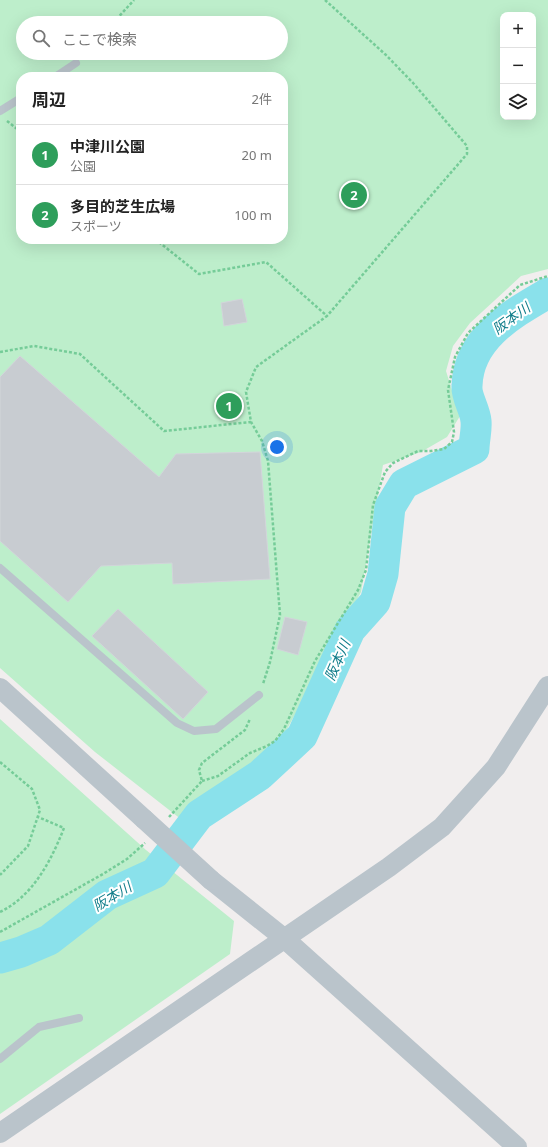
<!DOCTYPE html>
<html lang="ja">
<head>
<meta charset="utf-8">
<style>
  body { margin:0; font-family:"Noto Sans","Noto Sans JP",sans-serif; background:#f2f2f2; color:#222 }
  .controls { position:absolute; right:12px; top:12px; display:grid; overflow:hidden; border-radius:8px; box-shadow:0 4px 16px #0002 }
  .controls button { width:36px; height:36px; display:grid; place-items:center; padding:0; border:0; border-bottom:1px solid #e0e0e0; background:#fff; color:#222; font:20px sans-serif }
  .you { position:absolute; left:277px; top:447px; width:14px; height:14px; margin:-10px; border:3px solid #fff; border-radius:50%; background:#1a73e8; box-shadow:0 0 0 6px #1a73e833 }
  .badge { display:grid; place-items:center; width:26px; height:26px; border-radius:50%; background:#7c3aed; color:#fff; font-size:13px; font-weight:700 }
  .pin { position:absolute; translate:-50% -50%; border:2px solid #fff; box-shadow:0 1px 4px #0006 }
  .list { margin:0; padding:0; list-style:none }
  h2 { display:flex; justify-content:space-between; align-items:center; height:52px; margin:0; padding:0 16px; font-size:17px }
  h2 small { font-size:13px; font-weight:400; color:#767676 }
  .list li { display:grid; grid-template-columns:26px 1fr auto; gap:12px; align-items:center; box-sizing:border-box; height:60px; padding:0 16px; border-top:1px solid #e0e0e0 }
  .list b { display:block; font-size:15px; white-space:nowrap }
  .list p { margin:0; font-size:13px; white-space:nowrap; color:#767676 }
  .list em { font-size:13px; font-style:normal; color:#767676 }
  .icon { flex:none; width:22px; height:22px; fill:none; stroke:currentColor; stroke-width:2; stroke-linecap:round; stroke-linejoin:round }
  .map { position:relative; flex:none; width:548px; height:1147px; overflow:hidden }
  .search { position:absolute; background:#fff; box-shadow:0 4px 16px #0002; left:16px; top:16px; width:272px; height:44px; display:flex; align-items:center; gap:10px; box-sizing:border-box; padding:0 14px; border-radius:22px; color:#767676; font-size:15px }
  .panel { position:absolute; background:#fff; box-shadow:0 4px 16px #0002; left:16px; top:72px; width:272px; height:172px; border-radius:16px }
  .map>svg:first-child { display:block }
  .green { fill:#bdeecb; fill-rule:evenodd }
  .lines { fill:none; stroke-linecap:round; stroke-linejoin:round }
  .river { stroke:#8ae1eb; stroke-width:31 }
  .building { fill:#c8ccd1; stroke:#d2d5da }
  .path { stroke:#75cc98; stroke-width:2.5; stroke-dasharray:3 2; stroke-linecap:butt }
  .service { stroke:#bac4cb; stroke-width:8 }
  .tertiary { stroke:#bac4cb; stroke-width:20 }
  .tertiary-bridge { stroke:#bac4cb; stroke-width:20 }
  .labels { text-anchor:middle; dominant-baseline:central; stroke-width:4; stroke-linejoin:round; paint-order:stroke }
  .water-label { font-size:14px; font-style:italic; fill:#0f7c89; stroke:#fff }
</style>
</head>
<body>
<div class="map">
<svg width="548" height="1147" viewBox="0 0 548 1147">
  <rect width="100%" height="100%" fill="#f1eeee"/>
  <path class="green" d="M0,0H548V269L521,276L470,323L453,346L446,371L460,416L447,437L421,452L383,465L361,592L279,744L182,820L95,752L0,668ZM503,15H533V117H503ZM23,23H281V53H23ZM21,77H283V239H21Z
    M0,719L146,850L234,921L230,954L0,1114Z"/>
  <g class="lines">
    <path class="river" d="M0,958L21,952L49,940L107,895L155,873L199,815L260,775L302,736L350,630L375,602L383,574L390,507L404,484L474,449C474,440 477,430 476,421C475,409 466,397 467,386C468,338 512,314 548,293"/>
  </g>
  <path class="building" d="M164,239H173L170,243Z
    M242,299L247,322L224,326L221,303Z
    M20,356L159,477L176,454L260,452L270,579L173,584L172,563L101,566L68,602L0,541V377Z
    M118,609L208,692L183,719L92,636Z
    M285,617L307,622L298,655L277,649Z"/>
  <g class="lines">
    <path class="path" d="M325,0L386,55L414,84L467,146V154L327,316
      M113,23L134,0
      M7,121L21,132
      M155,239L199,274L266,262L327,316L256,367L246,392L251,422L262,441L268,461L280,615L270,662L263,684
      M0,352L34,346L80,354L164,431L251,422
      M0,762L32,789L40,810L28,846L0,875
      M202,781L218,776L250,753L267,746L275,741L284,729L315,661L358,590L366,570L373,505L385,472L393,463L418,451H431L444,449L452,442L454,432L448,390L455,357L468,333L520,285L548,276
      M169,817L202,781L199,770L202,763L245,730L250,719
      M0,912C33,896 51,861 64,828L38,817
      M0,932L103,874L127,859L145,843"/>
    <path class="service" d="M55,77L76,63
      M0,111L21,98
      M0,568L177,723L194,731L216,729L259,695
      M0,1059L39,1027L79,1018"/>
    <path class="tertiary" d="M0,688L144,819
      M211,880L285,939L517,1147
      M0,1133L389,867L442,827L496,767L548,686"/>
    <path class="tertiary-bridge" d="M144,819L211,880"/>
  </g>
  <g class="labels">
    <g class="water-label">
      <text transform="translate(511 318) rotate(-36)">阪本川</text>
      <text transform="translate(337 660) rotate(-66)">阪本川</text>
      <text transform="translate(112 896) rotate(-31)">阪本川</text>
    </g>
  </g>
</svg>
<div class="controls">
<button>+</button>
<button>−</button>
<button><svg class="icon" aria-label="layers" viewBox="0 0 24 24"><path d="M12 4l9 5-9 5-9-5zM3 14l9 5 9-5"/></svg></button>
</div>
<div class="you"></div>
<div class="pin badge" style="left:229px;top:406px;background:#2e9e5b">1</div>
<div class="pin badge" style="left:354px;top:195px;background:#2e9e5b">2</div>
<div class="search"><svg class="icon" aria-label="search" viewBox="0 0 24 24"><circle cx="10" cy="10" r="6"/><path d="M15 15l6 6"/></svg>ここで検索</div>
<section class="panel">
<h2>周辺<small>2件</small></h2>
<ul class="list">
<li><span class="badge" style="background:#2e9e5b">1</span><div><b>中津川公園</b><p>公園</p></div><em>20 m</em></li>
<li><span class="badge" style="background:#2e9e5b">2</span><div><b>多目的芝生広場</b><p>スポーツ</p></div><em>100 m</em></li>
</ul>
</section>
</div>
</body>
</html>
